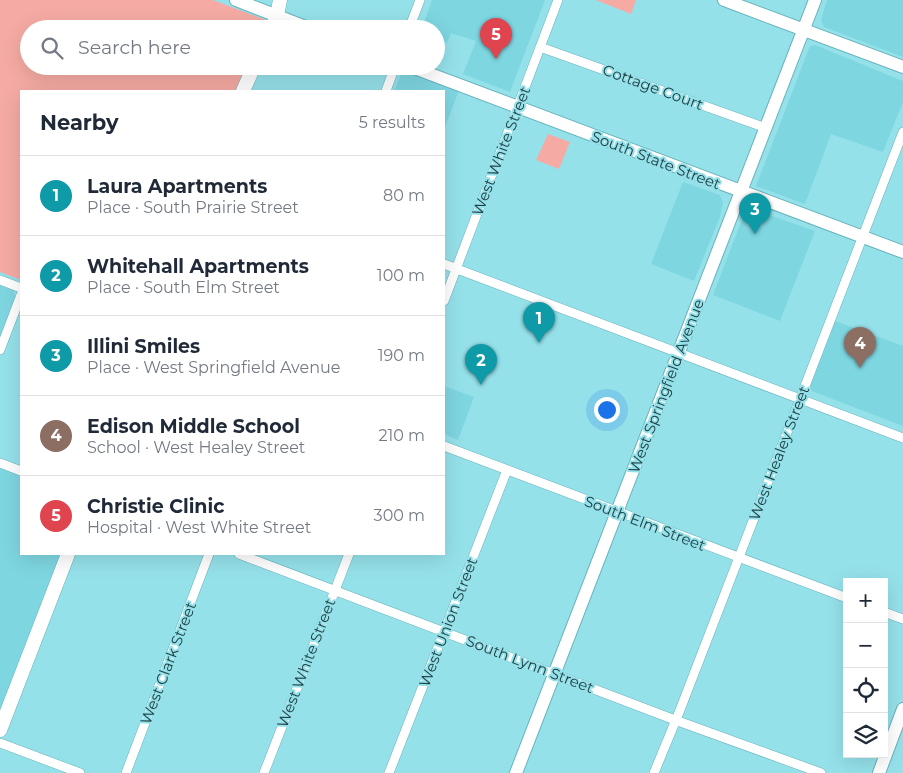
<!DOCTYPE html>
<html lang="en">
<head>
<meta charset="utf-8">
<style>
  body { margin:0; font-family:Montserrat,sans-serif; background:#f2f2f3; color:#1f2937 }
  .controls { position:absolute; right:15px; bottom:15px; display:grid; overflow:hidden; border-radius:0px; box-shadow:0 5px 20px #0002 }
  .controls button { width:45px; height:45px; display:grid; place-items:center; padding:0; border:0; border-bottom:1px solid #e0e1e3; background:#fff; color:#1f2937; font:25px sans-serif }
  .you { position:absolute; left:606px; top:409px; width:18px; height:18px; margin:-12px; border:4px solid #fff; border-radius:50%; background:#1a73e8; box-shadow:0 0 0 8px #1a73e833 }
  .badge { display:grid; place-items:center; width:32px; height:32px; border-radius:50%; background:#7c3aed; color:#fff; font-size:16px; font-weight:700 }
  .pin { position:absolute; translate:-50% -41px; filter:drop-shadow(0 1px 2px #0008) }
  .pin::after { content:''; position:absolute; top:26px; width:18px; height:15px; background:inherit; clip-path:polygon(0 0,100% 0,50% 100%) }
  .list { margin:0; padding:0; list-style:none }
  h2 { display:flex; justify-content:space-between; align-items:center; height:65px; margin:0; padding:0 20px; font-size:21px }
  h2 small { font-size:16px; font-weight:400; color:#747a83 }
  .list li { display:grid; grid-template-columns:32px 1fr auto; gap:15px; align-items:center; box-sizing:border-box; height:80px; padding:0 20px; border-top:1px solid #e0e1e3 }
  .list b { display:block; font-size:19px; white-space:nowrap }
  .list p { margin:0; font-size:16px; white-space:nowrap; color:#747a83 }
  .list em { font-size:16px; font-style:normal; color:#747a83 }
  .icon { flex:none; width:28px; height:28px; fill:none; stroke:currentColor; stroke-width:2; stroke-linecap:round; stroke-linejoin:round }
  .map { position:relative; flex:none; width:903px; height:773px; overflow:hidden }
  .search { position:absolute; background:#fff; box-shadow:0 5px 20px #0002; left:20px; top:20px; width:425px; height:55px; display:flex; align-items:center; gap:12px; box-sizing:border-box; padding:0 18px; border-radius:28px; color:#747a83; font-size:19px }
  .panel { position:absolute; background:#fff; box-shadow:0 5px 20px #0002; left:20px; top:90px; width:425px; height:465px; border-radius:0px }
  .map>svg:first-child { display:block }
  .built { fill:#7ed6e1 }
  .green { fill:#f5aba3 }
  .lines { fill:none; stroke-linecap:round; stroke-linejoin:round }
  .street-casing { stroke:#67b3bc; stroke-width:10 }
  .secondary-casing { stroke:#67b3bc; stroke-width:14 }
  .primary-casing { stroke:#67b3bc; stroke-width:15 }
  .street { stroke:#fff; stroke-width:9 }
  .secondary { stroke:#fff; stroke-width:12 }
  .primary { stroke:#fff; stroke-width:14 }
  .labels { text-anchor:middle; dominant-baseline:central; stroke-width:4; stroke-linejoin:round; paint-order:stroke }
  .street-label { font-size:15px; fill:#204044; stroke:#95e1ea }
</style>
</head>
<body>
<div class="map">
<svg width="903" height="773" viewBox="0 0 903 773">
  <rect width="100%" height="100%" fill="#95e1ea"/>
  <path class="built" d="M432,0H545L510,92L463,74L476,41L451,33L447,43L436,40V29H422Z
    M827,0H903V57L824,27L821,20Z
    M815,45L903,81V102L883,152L831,134L805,204L756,186L810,46Z
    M403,70L459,90L444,130V91H394Z
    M683,182L720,195L723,202L720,217L694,281L651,264Z
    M749,208L815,231L780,321L713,295L746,209Z
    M0,285L14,290L15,298L0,337Z
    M835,321L903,346V426L809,390Z
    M444,386L474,397L458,440L444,434Z
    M0,468L21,476V554H62L0,718Z"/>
  <path class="green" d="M0,0H213L269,21L266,29H29V66H247L236,91H21V280L0,272Z
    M596,0H636L631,14Z
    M548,134L570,142L559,169L536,160Z"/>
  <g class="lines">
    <g class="street-casing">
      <path id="street" d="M409,29L420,0
        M540,47L766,128
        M386,91L395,66
        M444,264L903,438
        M0,280L21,288
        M444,301L558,0
        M0,350L21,295
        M444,446L847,598
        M0,463L21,471
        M239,554L675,720L821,773
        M884,612L903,619
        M0,743L80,773
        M126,773L209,554
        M264,773L349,554
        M389,773L507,470
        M654,773L680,710L903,132"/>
    </g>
    <g class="secondary-casing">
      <path id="secondary" d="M236,0L311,29
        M724,0L903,67
        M409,66L903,252
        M516,773L815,0
        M879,773L903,709"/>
    </g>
    <g class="primary-casing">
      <path id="primary" d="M272,29L277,16L280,0
        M243,91L254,66
        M0,730L68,554"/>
    </g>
    <use href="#street" class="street"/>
    <use href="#secondary" class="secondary"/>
    <use href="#primary" class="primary"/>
  </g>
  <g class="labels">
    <g class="street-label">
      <text transform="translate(653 87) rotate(20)">Cottage Court</text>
      <text transform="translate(501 151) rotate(-69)">West White Street</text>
      <text transform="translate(656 160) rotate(21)">South State Street</text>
      <text transform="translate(666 386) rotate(-69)">West Springfield Avenue</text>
      <text transform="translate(779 453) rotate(-69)">West Healey Street</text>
      <text transform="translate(645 523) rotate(21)">South Elm Street</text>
      <text transform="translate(448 622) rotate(-69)">West Union Street</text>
      <text transform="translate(168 663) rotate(-69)">West Clark Street</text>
      <text transform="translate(306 663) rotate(-69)">West White Street</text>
      <text transform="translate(530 664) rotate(21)">South Lynn Street</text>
    </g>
  </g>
</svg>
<div class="controls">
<button>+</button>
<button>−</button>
<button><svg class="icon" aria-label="locate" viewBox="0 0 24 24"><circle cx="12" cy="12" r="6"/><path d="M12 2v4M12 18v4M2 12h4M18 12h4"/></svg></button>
<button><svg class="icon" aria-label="layers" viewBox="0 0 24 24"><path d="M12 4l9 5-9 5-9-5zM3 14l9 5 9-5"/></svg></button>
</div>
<div class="you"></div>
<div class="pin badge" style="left:539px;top:343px;background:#0f9aa8">1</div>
<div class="pin badge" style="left:481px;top:385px;background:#0f9aa8">2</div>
<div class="pin badge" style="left:755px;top:234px;background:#0f9aa8">3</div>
<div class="pin badge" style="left:860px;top:368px;background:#8d6e63">4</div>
<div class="pin badge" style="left:496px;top:59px;background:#e0444e">5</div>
<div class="search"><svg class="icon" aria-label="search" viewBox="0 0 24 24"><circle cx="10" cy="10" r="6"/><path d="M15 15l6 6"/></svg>Search here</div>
<section class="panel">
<h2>Nearby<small>5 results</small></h2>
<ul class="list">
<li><span class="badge" style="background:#0f9aa8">1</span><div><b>Laura Apartments</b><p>Place · South Prairie Street</p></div><em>80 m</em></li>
<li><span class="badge" style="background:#0f9aa8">2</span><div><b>Whitehall Apartments</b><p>Place · South Elm Street</p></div><em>100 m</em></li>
<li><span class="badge" style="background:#0f9aa8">3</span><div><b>Illini Smiles</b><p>Place · West Springfield Avenue</p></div><em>190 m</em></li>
<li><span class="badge" style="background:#8d6e63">4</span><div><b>Edison Middle School</b><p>School · West Healey Street</p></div><em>210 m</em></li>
<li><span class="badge" style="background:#e0444e">5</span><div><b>Christie Clinic</b><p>Hospital · West White Street</p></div><em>300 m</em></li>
</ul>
</section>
</div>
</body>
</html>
